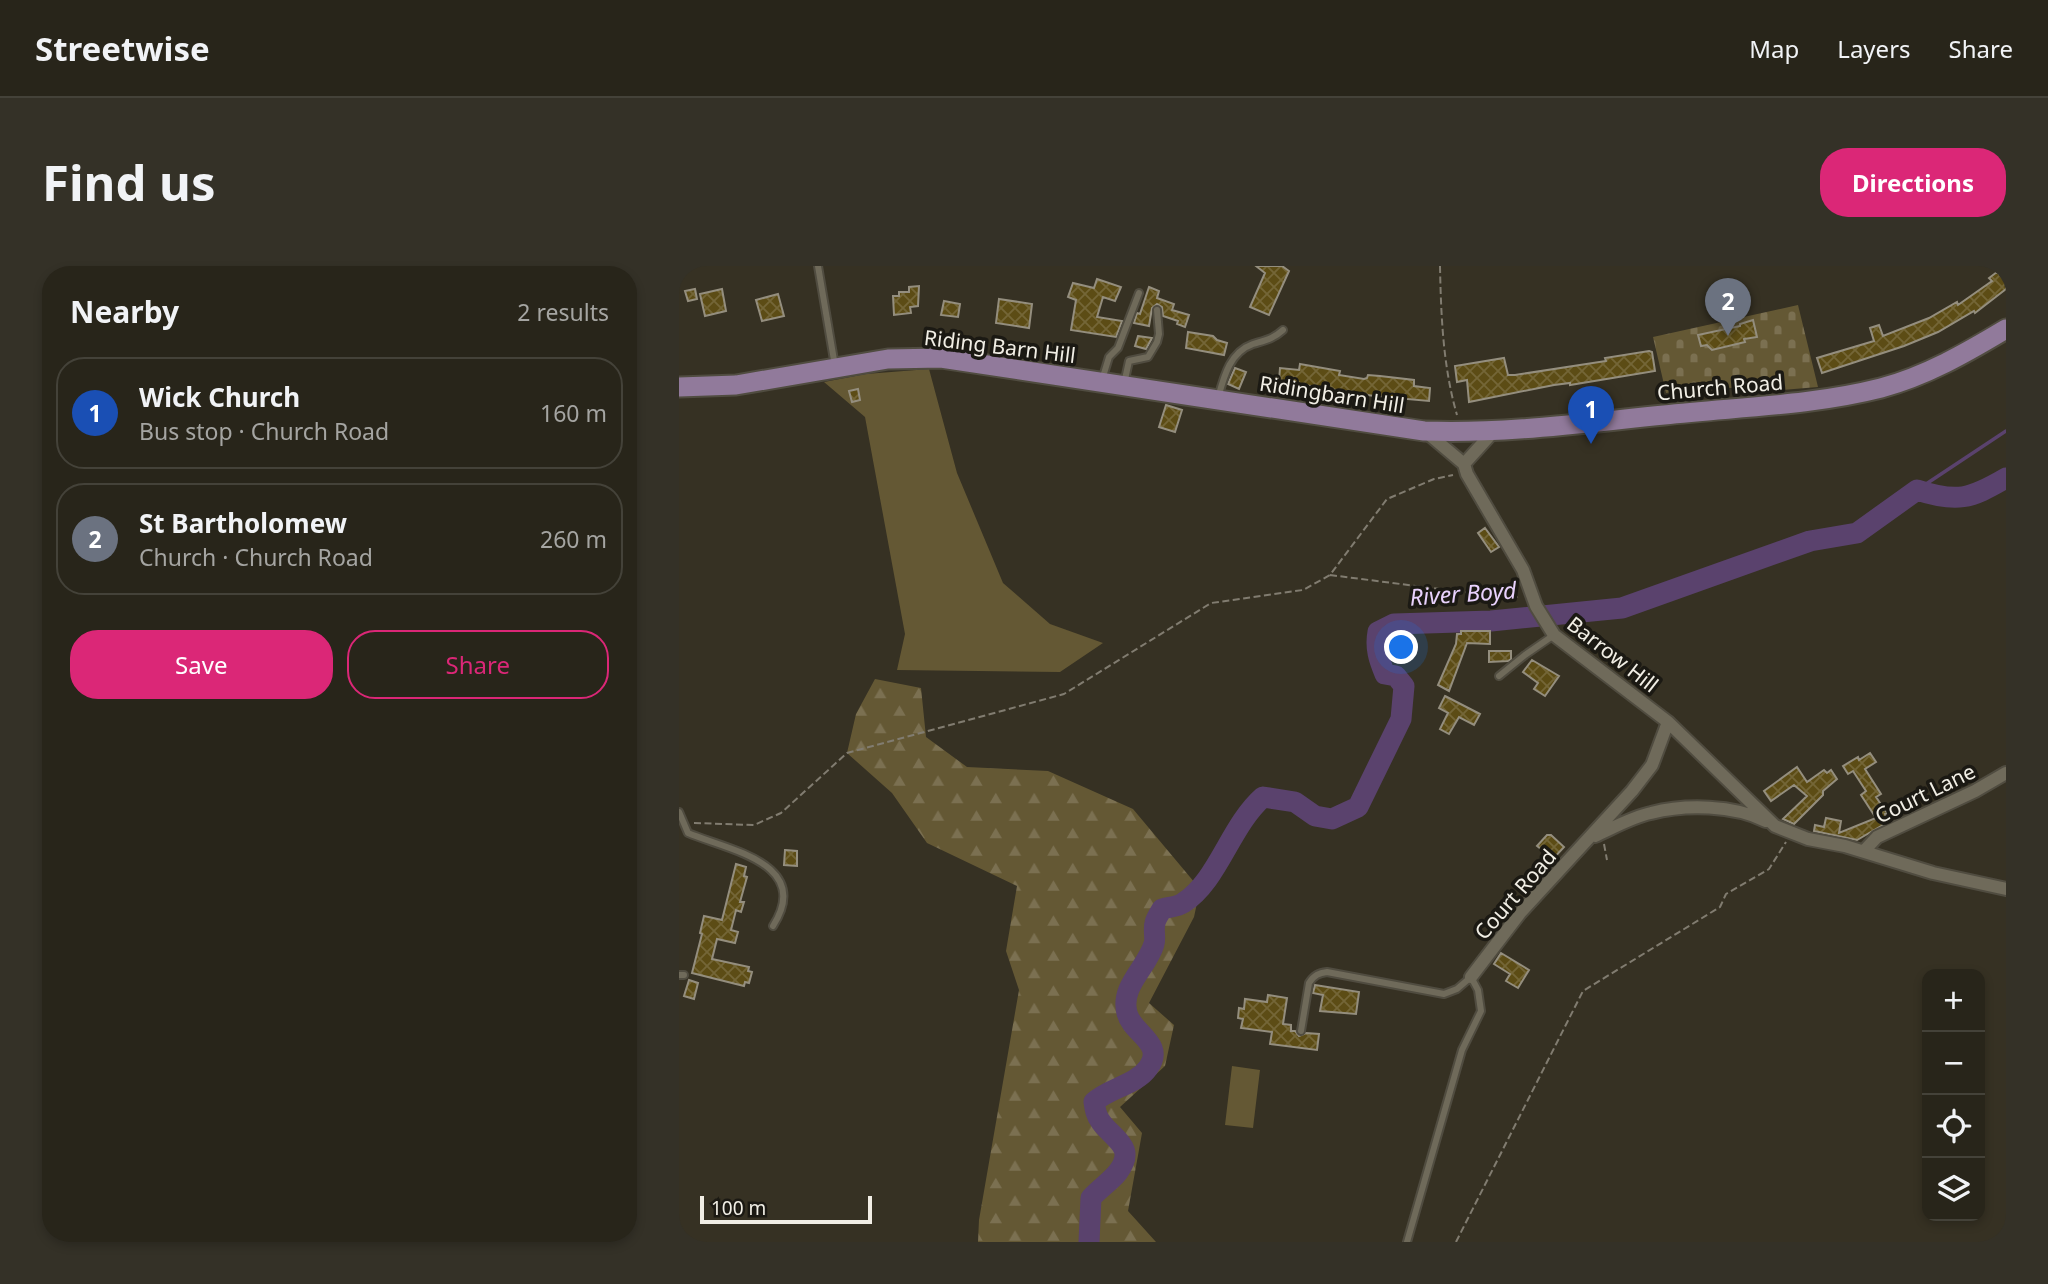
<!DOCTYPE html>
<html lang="en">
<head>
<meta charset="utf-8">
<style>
  body { margin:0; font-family:"Noto Sans",sans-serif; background:#343127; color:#f1f3f6 }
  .controls { position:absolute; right:21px; bottom:21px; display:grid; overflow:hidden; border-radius:14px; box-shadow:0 4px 10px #0003 }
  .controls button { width:63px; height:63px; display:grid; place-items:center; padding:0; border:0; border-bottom:2px solid #444239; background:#28251a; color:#f1f3f6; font:35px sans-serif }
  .scale { position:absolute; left:21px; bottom:18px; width:172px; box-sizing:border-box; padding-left:7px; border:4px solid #f1eee5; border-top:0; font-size:19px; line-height:24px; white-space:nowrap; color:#f1eee5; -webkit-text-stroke:5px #1b1913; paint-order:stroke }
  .you { position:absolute; left:723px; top:382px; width:24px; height:24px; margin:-18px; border:5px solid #fff; border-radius:50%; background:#1a73e8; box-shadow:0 0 0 10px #1a73e833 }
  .badge { display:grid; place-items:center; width:46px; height:46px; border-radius:50%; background:#db2777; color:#fff; font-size:23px; font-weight:700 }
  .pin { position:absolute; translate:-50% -58px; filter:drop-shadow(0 2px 4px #0008) }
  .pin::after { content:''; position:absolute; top:37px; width:24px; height:21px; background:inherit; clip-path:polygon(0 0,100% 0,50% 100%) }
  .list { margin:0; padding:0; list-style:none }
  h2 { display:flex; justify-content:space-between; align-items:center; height:91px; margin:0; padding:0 28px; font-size:30px }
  h2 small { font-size:23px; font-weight:400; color:#a5a5a2 }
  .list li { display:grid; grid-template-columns:46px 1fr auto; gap:21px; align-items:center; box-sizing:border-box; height:112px; margin:0 14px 14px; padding:0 14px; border:2px solid #444239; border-radius:28px }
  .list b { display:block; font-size:26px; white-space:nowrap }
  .list p { margin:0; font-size:23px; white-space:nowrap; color:#a5a5a2 }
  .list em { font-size:23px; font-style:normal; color:#a5a5a2 }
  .actions { display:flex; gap:14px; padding:21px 28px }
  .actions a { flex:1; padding:16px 0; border:2px solid #db2777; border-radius:28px; text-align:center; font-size:24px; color:#db2777 }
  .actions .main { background:#db2777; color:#fff }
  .icon { flex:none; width:38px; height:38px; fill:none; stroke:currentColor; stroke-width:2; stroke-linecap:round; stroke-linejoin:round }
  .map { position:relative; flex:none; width:1327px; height:976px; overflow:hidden; border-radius:28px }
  header { display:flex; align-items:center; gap:42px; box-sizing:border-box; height:98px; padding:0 35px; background:#28251a; border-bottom:2px solid #444239 }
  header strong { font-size:33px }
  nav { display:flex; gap:38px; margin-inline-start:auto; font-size:24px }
  .intro { display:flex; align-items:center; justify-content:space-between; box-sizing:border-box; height:168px; padding:0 42px }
  h1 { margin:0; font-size:49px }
  .button { padding:18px 32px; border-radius:28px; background:#db2777; color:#fff; font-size:24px; font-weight:700 }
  main { display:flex; gap:42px; padding:0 42px }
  aside { flex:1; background:#28251a; border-radius:28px; box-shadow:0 4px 10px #0003 }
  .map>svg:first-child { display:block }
  .grass { fill:#645834 }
  .forest { fill:url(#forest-firs) }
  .cemetery { fill:url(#cemetery-stones) }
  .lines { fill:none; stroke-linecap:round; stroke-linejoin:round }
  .stream { stroke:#5a426d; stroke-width:3.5 }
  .river { stroke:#5a426d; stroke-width:21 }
  .building { fill:url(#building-cross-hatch); stroke:#948e7e; stroke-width:2 }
  .lane-casing { stroke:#504c40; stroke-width:10 }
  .street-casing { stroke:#504c40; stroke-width:16 }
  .primary-casing { stroke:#504c40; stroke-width:23 }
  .path { stroke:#817c70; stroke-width:2; stroke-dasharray:7 3.5; stroke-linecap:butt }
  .lane { stroke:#6f6a5a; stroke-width:6 }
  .street { stroke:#6f6a5a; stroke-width:12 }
  .primary { stroke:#917a9b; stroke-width:19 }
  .labels { text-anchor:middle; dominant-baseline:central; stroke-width:7; stroke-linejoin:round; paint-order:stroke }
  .street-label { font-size:21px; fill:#f1eee5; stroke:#1b1913 }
  .water-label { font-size:23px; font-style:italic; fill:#e9d2fd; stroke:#1b1913 }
</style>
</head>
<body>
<header>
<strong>Streetwise</strong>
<nav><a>Map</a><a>Layers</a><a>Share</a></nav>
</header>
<div class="intro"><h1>Find us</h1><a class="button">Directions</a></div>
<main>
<aside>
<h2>Nearby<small>2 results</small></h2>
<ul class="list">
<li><span class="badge" style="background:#1a4fb4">1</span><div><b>Wick Church</b><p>Bus stop · Church Road</p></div><em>160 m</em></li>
<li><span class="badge" style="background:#6b7280">2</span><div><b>St Bartholomew</b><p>Church · Church Road</p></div><em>260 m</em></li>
</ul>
<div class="actions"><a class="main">Save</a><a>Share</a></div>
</aside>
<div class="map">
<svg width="1327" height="976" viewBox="0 0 1327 976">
  <defs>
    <pattern id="forest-firs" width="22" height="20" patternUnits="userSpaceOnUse" patternTransform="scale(1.75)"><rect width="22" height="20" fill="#645834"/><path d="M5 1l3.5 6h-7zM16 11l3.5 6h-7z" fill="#7b7051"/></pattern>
    <pattern id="cemetery-stones" width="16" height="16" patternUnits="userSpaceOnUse" patternTransform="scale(1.75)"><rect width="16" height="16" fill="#645834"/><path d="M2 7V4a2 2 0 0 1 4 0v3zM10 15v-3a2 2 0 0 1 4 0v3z" fill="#7b7051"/></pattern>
    <pattern id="building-cross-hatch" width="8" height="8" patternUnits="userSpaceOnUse" patternTransform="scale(1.75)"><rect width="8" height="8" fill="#5c4c15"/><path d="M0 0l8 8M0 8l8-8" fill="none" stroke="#746637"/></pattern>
  </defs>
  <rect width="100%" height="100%" fill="#363123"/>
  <path class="grass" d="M250,103L278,207L324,317L371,358L424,377L381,406L218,404L226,368L186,151L145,116L187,108Z
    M553,800L581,804L574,862L546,859Z"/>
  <path class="forest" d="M196,413L242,422L247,471L288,501L369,505L454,543L521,623L515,651L470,737L495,759L486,800L441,841L463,867L449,945L477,976H299L300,954L340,724L327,685L338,620L248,577L213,527L168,487L177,448Z"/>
  <path class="cemetery" d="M1119,39L1139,121L1103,124L1030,121L987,127L974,71Z"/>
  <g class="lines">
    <path class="stream" d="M1238,224L1327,165"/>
    <path class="river" d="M410,976L412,932C420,923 432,915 439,906C458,881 434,873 422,856C417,850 416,843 415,836C430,822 457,819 469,802C487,777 453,768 448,747C441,720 468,702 475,678C477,672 474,664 476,657C477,652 481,647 483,643C490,641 498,641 504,637C539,615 551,560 584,531L616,536L636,550L653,553L679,541L722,453L725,420L717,410L706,408C700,394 696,382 699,366L715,358L812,355L943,342L1131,275L1178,267L1238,224C1278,237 1291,233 1327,212"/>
  </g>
  <path class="building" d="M577,0H603L610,5L590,49L571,41L586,7Z
    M1318,6L1327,15V23L1296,47L1295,45L1259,66L1225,80L1143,107L1138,92L1195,75L1191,62L1200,59L1204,70L1250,52L1278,36L1279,39L1313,15L1310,12Z
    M418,13L442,21L436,35L424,31L418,51L443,55L437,71L392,64L397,34L389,31L394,17L415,22Z
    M240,20L239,40L231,41L232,47L215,49L214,30H220V26H230V21Z
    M470,21L480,25L478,32L495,38L493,44L510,49L506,61L498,58L499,55L484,50L483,41L478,38L473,42L470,60L455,57L458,47L461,48Z
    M16,23L18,33L9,35L6,25Z
    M43,23L47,45L26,50L21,28Z
    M99,28L105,50L83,55L77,34Z
    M320,33L353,38L350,62L317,57Z
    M265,35L281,38L279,51L262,49Z
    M1074,54L1078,71L1065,73L1066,76L1033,84L1028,79L1022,80L1019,69L1061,60V58Z
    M509,66L534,70L538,74L548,77L545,89L507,82Z
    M459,70L473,72L467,83L456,80Z
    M970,85L973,86L976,105L891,119V117L875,119L790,136L788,114L778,116L776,100L825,92L829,109H836L927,95L926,92Z
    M621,98L661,105L660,109L685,113L688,112L689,109L701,110L735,114V120L751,122L750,135L695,130L600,115L601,102L620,104Z
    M556,102L567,106L560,123L549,118Z
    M179,123L181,134L173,136L170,125Z
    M487,139L503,144L496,166L480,161Z
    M806,262L820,281L812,286L799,267Z
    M782,365H811V378L788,377L770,425L759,419L777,378L778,368H782Z
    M810,385H832V393L829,395L810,396Z
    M853,394L880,410L866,430L855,423L859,417L844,406Z
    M766,430L801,448L795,459L780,451L770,468L761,463L769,447L760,442Z
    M1191,487L1197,496L1186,503L1202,528L1197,531L1208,547L1206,548L1209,556L1178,574L1135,565L1136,559L1145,561L1147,552L1162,555L1160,567L1197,552L1182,529L1187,525L1174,505L1169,508L1164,500L1179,491L1180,494Z
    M1118,501L1128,516L1145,504L1148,507L1152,504L1158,513L1144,525V529L1115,558L1104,553L1128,530L1115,519L1092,535L1085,525Z
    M868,569H872L885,581L874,593L858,580Z
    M106,584L118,585V600L105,599Z
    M57,598L67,601L65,610L68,611L61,636H65L62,646L57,644L52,664L59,666L56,677L38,673L33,693L70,701L69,705L73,706L70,717L66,716L65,720L13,707L23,668L21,667L25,650L43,654Z
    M822,687L850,704L839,722L827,715L831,708L815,698Z
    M10,714L19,717L15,733L5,730Z
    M636,719L680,726L677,748L641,745L644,729L634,727Z
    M589,729L608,732L604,758L612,759V765H616L620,770L627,767L640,768L638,784L591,778L593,766L562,762L564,753L559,752L560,742L565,743L566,733L588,736Z"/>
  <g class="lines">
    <g class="lane-casing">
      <path id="lane" d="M139,0L156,100
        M423,114L430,91L439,82L460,27
        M445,118L450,95L469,91L478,76L480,68L478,44
        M539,132C545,110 551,86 574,78C587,74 594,73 604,64
        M820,410L846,389L875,369
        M0,546L9,567C49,584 134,597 94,660
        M0,709H5
        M622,765L630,717C635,709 640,707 648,706L765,728L778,723L792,711L799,724L802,745L783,784L728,976"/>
    </g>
    <g class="street-casing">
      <path id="street" d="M746,165L785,198L814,166
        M785,198L788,208L844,304L857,340L875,369L989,456L1096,560L1129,573L1166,580L1254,607L1327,623
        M916,570C934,562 953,551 972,547C1007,538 1054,539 1087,555
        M1185,585L1198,571L1296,525L1327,507
        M792,711L841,647L953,525L973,499L989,456"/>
    </g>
    <g class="primary-casing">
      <path id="primary" d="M0,121L57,119L209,93L262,92L745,165C826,168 905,157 985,149C1057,141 1131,140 1202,122C1247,110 1287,87 1327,63"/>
    </g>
    <path class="path" d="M761,0C762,50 764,101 778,149
      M651,309L831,332L839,331
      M15,557L75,559L102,547L168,487L385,428L532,337L624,324L651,309L708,233L755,213L774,209
      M925,578L928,594
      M777,976L904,725L1041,641L1047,628L1090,603L1107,576"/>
    <use href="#lane" class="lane"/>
    <use href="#street" class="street"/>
    <use href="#primary" class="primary"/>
  </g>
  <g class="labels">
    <g class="street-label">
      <text transform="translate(321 80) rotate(7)">Riding Barn Hill</text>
      <text transform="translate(1041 121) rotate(-5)">Church Road</text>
      <text transform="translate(653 128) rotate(9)">Ridingbarn Hill</text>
      <text transform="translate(934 388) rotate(38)">Barrow Hill</text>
      <text transform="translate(1246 527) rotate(-26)">Court Lane</text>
      <text transform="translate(836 628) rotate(-49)">Court Road</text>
    </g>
    <g class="water-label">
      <text transform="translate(784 327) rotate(-4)">River Boyd</text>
    </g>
  </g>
</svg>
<div class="controls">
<button>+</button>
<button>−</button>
<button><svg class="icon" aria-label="locate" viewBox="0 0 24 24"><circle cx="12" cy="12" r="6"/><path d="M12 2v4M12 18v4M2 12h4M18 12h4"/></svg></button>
<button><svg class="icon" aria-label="layers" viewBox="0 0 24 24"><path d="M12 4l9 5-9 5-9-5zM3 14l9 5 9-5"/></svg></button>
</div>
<div class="scale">100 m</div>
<div class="you"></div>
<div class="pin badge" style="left:912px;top:178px;background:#1a4fb4">1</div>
<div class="pin badge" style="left:1049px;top:70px;background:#6b7280">2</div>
</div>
</main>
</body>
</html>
